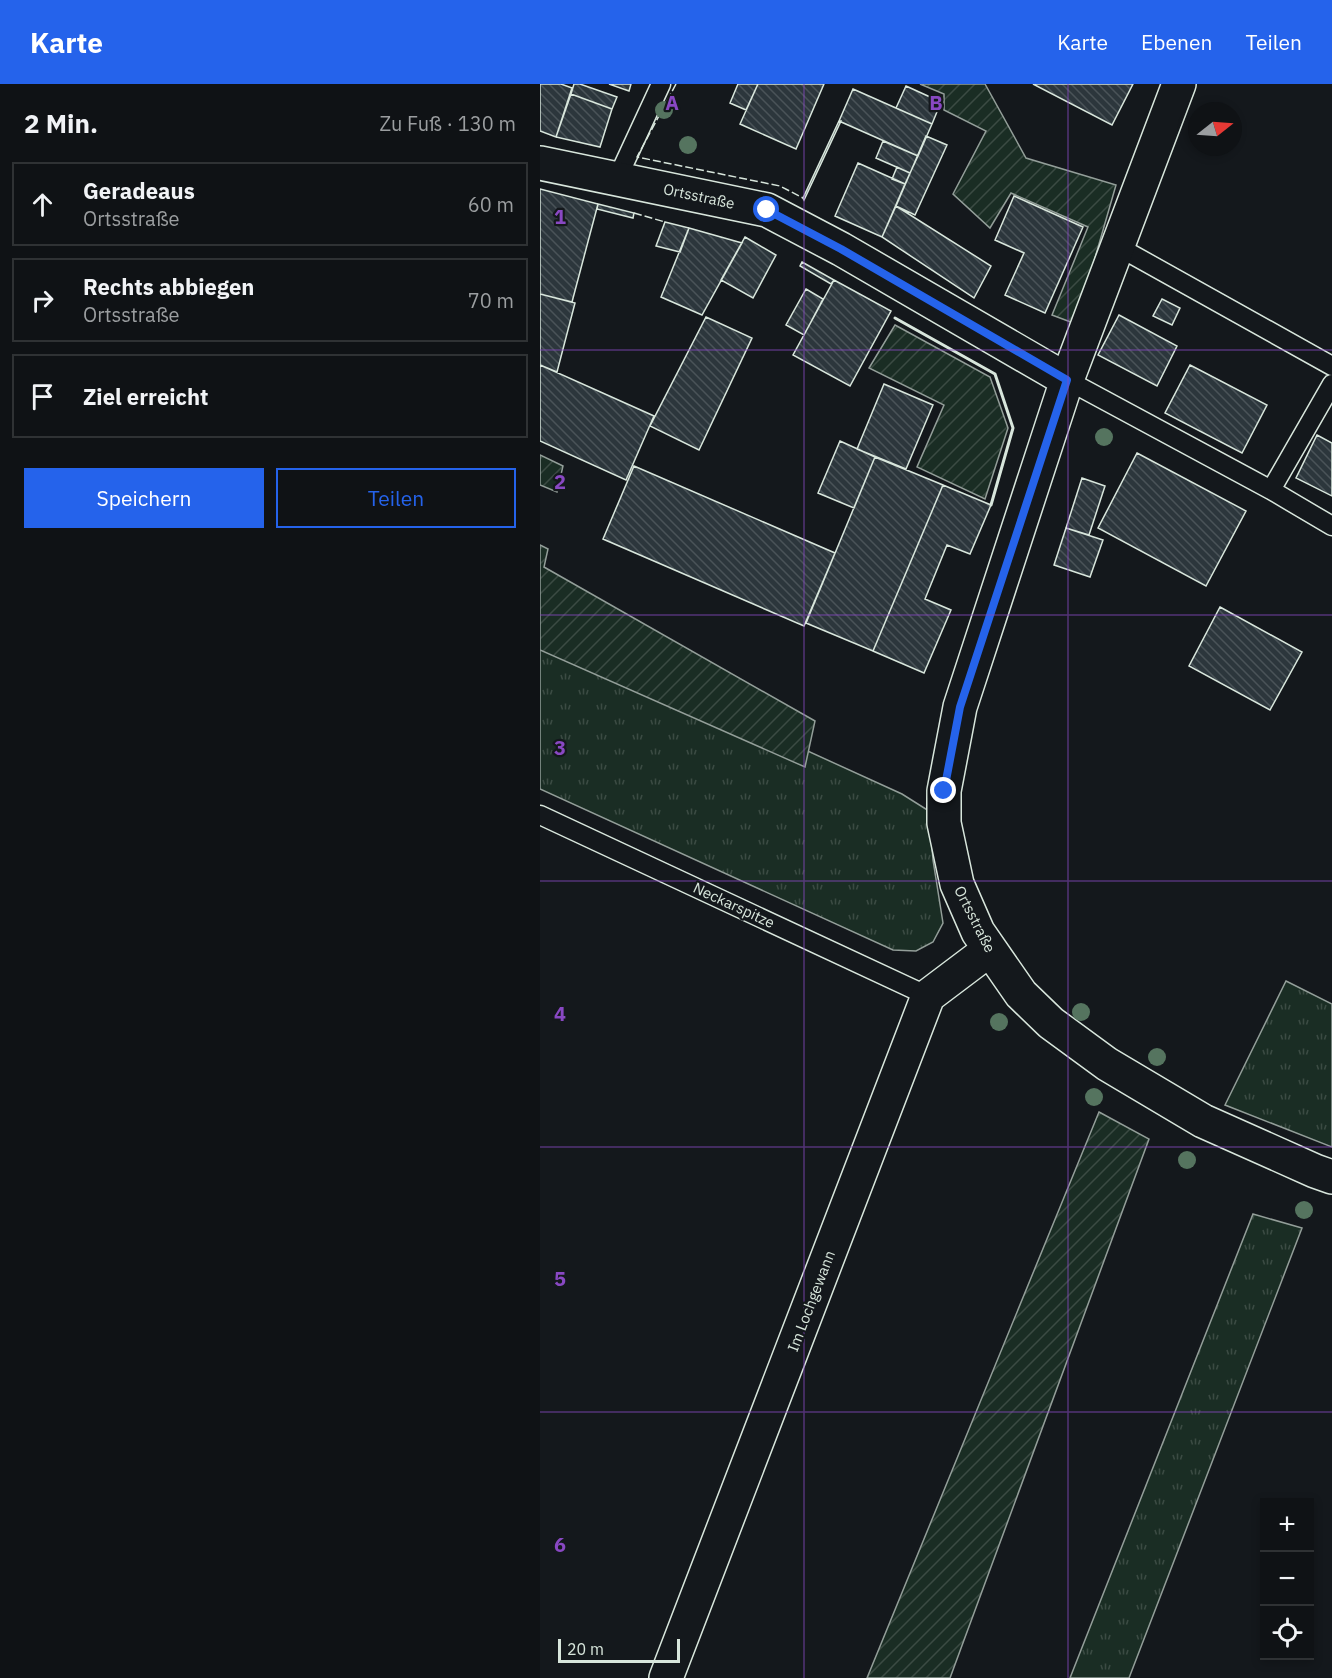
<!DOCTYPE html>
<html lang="de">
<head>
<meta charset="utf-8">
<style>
  body { margin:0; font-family:"IBM Plex Sans",sans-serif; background:#1d2022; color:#f1f3f6 }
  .controls { position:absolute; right:18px; bottom:18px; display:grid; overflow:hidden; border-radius:0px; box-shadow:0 3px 9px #0003 }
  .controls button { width:54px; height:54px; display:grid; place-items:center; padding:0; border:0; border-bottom:2px solid #2f3234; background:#0f1215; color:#f1f3f6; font:30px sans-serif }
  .compass { position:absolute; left:648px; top:18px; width:54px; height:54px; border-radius:50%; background:#0f1215; box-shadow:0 3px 9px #0003; rotate:73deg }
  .scale { position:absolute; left:18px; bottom:15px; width:122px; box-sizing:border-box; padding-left:6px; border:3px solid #d8e6dc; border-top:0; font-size:16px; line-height:21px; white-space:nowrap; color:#d8e6dc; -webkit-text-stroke:4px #14181c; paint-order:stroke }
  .stop { position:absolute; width:18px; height:18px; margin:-14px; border:4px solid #2563eb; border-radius:50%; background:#fff }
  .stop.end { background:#2563eb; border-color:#fff; box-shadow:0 2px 6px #0008 }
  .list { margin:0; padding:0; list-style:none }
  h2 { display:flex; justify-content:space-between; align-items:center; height:78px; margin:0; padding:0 24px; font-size:26px }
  h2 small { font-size:20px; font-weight:400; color:#9b9ea0 }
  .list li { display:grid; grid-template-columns:39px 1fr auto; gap:18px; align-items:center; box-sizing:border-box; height:84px; margin:0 12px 12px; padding:0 12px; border:2px solid #2f3234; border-radius:0px }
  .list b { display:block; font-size:22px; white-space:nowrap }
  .list p { margin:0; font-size:20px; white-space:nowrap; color:#9b9ea0 }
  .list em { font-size:20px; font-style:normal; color:#9b9ea0 }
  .actions { display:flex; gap:12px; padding:18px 24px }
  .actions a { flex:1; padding:14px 0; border:2px solid #2563eb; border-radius:0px; text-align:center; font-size:21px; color:#2563eb }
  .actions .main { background:#2563eb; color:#fff }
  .icon { flex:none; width:33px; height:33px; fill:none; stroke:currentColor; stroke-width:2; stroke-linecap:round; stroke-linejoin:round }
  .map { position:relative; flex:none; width:792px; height:1594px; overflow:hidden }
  header { display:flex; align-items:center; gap:36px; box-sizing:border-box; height:84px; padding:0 30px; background:#2563eb; color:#fff }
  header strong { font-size:28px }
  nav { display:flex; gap:33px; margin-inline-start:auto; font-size:21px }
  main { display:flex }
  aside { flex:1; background:#0f1215 }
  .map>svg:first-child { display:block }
  .grass { fill:url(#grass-tufts); stroke:#939e99; stroke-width:1.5 }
  .garden { fill:url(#garden-furrows); stroke:#939e99; stroke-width:1.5 }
  .building { fill:url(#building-back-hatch); stroke:#d8e6dc; stroke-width:1.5 }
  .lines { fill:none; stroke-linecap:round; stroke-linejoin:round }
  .lane-casing { stroke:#d8e6dc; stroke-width:21 }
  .street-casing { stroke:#d8e6dc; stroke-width:36 }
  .lane { stroke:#14181c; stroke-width:18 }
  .street { stroke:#14181c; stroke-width:33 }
  .fence { stroke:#d8e6dc; stroke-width:1.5; stroke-dasharray:8 3; stroke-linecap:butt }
  .wall { stroke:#d8e6dc; stroke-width:3 }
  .tree { fill:#55745f }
  .route { stroke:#2563eb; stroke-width:8 }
  .grid { fill:none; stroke:#8948c3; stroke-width:1.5; stroke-opacity:0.55 }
  .labels { text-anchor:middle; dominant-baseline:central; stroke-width:4.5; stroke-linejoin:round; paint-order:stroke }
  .street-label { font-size:15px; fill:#d8e6dc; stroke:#14181c }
  .grid-label { font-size:20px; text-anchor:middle; font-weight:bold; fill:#8948c3; stroke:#14181c; stroke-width:4.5; stroke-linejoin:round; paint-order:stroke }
</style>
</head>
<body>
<header>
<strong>Karte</strong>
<nav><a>Karte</a><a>Ebenen</a><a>Teilen</a></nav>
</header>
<main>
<aside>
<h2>2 Min.<small>Zu Fuß · 130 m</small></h2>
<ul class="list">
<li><svg class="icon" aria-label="ahead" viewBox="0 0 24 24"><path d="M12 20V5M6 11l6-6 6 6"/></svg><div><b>Geradeaus</b><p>Ortsstraße</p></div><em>60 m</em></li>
<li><svg class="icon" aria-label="right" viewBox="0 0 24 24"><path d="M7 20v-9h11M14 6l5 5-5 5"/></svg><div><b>Rechts abbiegen</b><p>Ortsstraße</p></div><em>70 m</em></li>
<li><svg class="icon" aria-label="arrive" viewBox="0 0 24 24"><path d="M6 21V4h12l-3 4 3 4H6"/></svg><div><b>Ziel erreicht</b></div></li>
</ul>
<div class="actions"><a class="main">Speichern</a><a>Teilen</a></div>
</aside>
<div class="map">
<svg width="792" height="1594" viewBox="0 0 792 1594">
  <defs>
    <pattern id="grass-tufts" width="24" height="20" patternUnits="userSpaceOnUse" patternTransform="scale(1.5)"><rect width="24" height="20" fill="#1a2d24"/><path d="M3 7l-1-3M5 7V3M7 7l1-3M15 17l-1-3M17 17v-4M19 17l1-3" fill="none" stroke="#3b4b43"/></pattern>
    <pattern id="garden-furrows" width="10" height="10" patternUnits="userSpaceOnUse" patternTransform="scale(1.5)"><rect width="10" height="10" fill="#1a2d24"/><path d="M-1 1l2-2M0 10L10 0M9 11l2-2" fill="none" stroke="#3b4b43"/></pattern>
    <pattern id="building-back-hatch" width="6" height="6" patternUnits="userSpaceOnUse" patternTransform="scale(1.5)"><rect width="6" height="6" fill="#2c363c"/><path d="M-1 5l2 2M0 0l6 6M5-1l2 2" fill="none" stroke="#4a5358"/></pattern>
  </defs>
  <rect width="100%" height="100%" fill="#14181c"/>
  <path class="grass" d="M0,545L362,710L389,727L393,776L403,839L393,858L376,867L353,866L0,705Z
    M746,897L792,920V1063L685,1021Z
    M713,1130L762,1144L589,1594H530Z"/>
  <path class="garden" d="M380,0H445L486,74L576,101L536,240L512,231L548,143L471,109L450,144L413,110L446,47L404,26V10Z
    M355,241L450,293L468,344L445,415L377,383L404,321L329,284Z
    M0,371L23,382L17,408L0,401Z
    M0,461L8,465L4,483L275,637L265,683L0,566Z
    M559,1028L609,1055L410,1594H327Z"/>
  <path class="building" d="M0,0H21L32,4L16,53L0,47Z
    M34,0H40L77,13L72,25L31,10Z
    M69,0H91L89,7Z
    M198,0H218L206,26L190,19Z
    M218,0H284L256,65L200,40Z
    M493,0H593L572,41Z
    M366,2L401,18L392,40L356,24Z
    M313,5L392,40L378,72L299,37Z
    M31,10L72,25L60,63L16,53Z
    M299,37H301L264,116L263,114Z
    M386,52L407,61L375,131L356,122Z
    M343,57L378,72L370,89L336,74Z
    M318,79L365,100L342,153L295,132Z
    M357,83L370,89L365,100L352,95Z
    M0,105L58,120L32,218L0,210Z
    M474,112L543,143L505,229L465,211L484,169L455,156Z
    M58,120L94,129L93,134L57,125Z
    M356,122L451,182L434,214L342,153Z
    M125,138L149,144L140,168L116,162Z
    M149,144L202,159L162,231L121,213Z
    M205,153L236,171L213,214L181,196Z
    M262,178L294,196L291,200L260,182Z
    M294,196L351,227L310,302L253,271Z
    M266,205L283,215L264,251L246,241Z
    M0,210L35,219L17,288L0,281Z
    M622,215L640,224L632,241L613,232Z
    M579,231L637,262L617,302L558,271Z
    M166,233L212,254L159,366L110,342Z
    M0,281L114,332L86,396L0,357Z
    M650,281L727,321L702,369L625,329Z
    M344,300L393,321L366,385L317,365Z
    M777,351L792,359V412L756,394Z
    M300,357L335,373L314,424L278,409Z
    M597,369L706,427L666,502L558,444Z
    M335,373L403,401L333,567L266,539Z
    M94,382L295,469L264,542L63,455Z
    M542,394L565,402L549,451L526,444Z
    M403,401L451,421L430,470L407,461L385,515L411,526L384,589L333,567Z
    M526,444L563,456L550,493L514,481Z
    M680,523L762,568L730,626L649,582Z"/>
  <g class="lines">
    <g class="lane-casing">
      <path id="lane" d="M77,95L121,0
        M577,162L792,282
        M527,296L731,406L792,442
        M731,406L792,300
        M0,731L388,912"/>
    </g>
    <g class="street-casing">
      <path id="street" d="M639,0L527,296L420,623L404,707V739L417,800L438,848L481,910L511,939L567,980L663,1037L775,1087L792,1093
        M0,79L227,126L301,165L527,296
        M126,1594L388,912L449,866"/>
    </g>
    <use href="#lane" class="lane"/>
    <use href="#street" class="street"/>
    <path class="fence" d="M136,0L97,73L240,102L263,114
      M94,129L125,138"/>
    <path class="wall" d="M355,234L455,290L473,344L451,421"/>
  </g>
  <g class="tree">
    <circle cx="124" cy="26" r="9"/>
    <circle cx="148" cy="61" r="9"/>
    <circle cx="564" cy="353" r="9"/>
    <circle cx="541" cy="928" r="9"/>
    <circle cx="459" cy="938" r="9"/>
    <circle cx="617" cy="973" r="9"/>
    <circle cx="554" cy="1013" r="9"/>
    <circle cx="647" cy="1076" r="9"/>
    <circle cx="764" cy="1126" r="9"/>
  </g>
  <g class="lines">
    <path class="route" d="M227,126L301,165L527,296L420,623L404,707"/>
  </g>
  <path class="grid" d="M264,0V1594M528,0V1594M0,266H792M0,531H792M0,797H792M0,1063H792M0,1328H792"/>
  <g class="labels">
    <g class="street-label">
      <text transform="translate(159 112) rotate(12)">Ortsstraße</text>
      <text transform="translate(194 821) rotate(25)">Neckarspitze</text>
      <text transform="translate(435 835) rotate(63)">Ortsstraße</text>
      <text transform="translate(271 1217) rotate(-69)">Im Lochgewann</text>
    </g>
  </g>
  <g class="grid-label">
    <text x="132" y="26">A</text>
    <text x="396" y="26">B</text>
    <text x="20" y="140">1</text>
    <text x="20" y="405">2</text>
    <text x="20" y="671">3</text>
    <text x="20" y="937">4</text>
    <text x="20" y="1202">5</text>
    <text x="20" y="1468">6</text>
  </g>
</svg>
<div class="controls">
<button>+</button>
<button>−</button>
<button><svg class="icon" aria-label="locate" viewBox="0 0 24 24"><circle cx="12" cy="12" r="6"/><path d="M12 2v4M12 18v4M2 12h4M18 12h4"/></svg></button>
</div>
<svg class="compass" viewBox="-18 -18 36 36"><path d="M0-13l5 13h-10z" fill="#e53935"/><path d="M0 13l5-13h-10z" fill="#9b9ea0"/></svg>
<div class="scale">20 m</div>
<div class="stop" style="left:227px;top:126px"></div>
<div class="stop end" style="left:404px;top:707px"></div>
</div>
</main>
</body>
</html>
